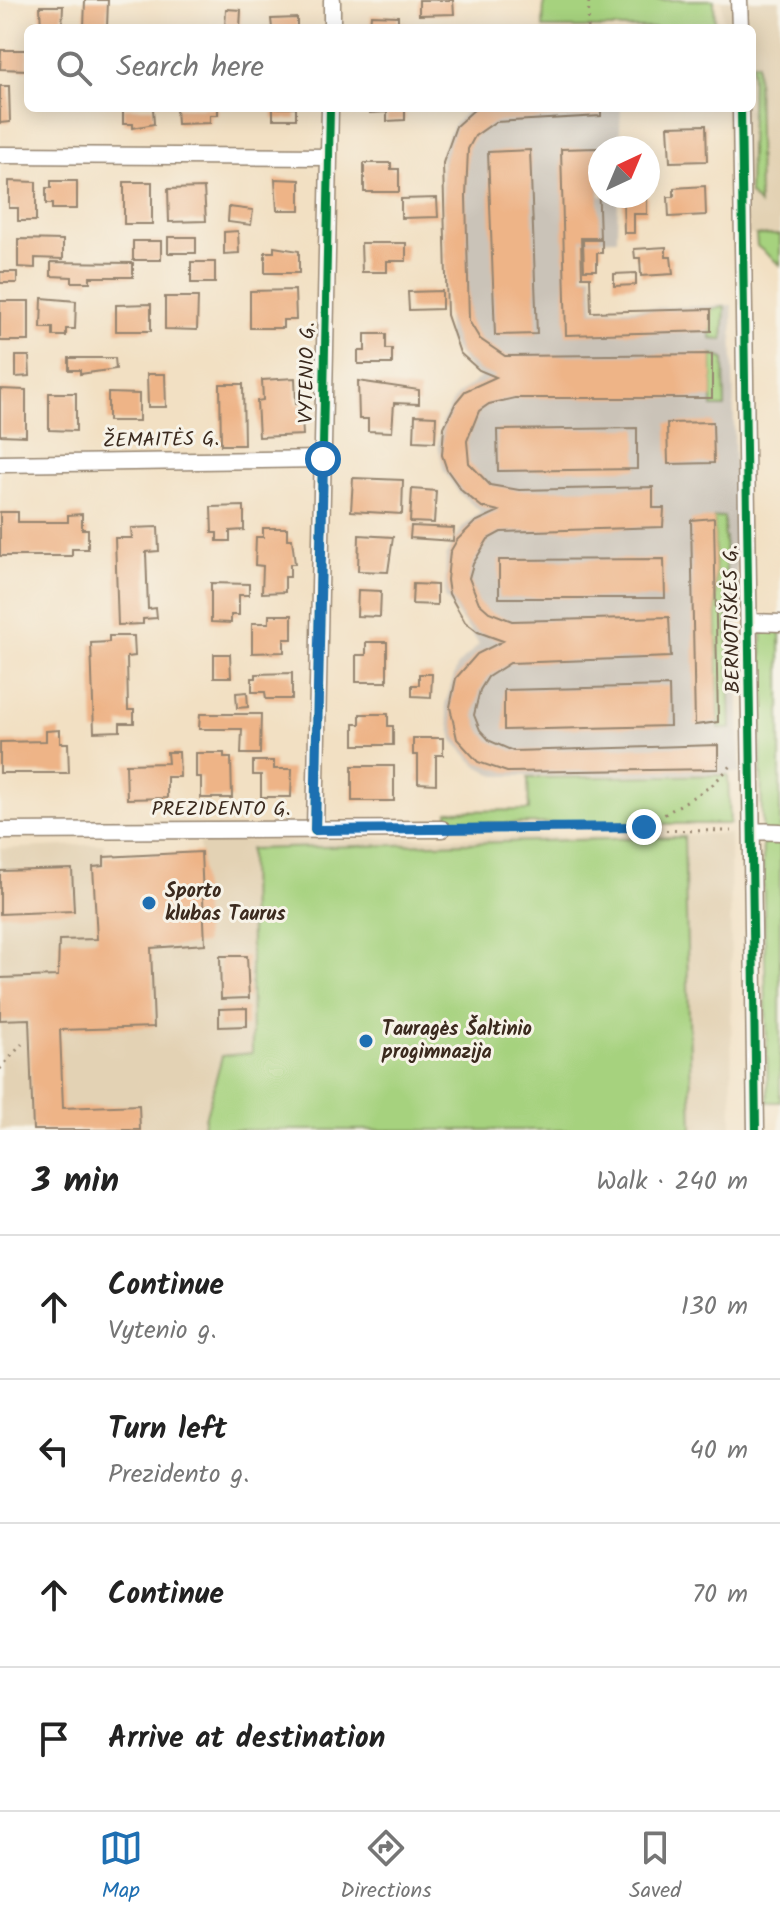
<!DOCTYPE html>
<html lang="en">
<head>
<meta charset="utf-8">
<style>
  body { margin:0; font-family:Kalam,sans-serif; background:#f2f2f2; color:#222 }
  .compass { position:absolute; left:588px; top:136px; width:72px; height:72px; border-radius:50%; background:#fff; box-shadow:0 4px 20px #0003; rotate:44deg }
  .stop { position:absolute; width:24px; height:24px; margin:-18px; border:6px solid #1f6fb2; border-radius:50%; background:#fff }
  .stop.end { background:#1f6fb2; border-color:#fff; box-shadow:0 2px 8px #0008 }
  .list { margin:0; padding:0; list-style:none }
  h2 { display:flex; justify-content:space-between; align-items:center; height:104px; margin:0; padding:0 32px; font-size:34px }
  h2 small { font-size:26px; font-weight:400; color:#767676 }
  .list li { display:grid; grid-template-columns:52px 1fr auto; gap:24px; align-items:center; box-sizing:border-box; height:144px; padding:0 32px; border-top:2px solid #e0e0e0 }
  .list b { display:block; font-size:30px; white-space:nowrap }
  .list p { margin:0; font-size:26px; white-space:nowrap; color:#767676 }
  .list em { font-size:26px; font-style:normal; color:#767676 }
  .icon { flex:none; width:44px; height:44px; fill:none; stroke:currentColor; stroke-width:2; stroke-linecap:round; stroke-linejoin:round }
  .map { position:relative; flex:none; width:780px; height:1130px; overflow:hidden }
  .search { position:absolute; background:#fff; box-shadow:0 4px 20px #0003; left:24px; right:24px; top:24px; height:88px; display:flex; align-items:center; gap:20px; box-sizing:border-box; padding:0 28px; border-radius:12px; color:#767676; font-size:30px }
  .sheet { height:680px; background:#fff }
  nav { display:flex; justify-content:space-around; align-items:center; box-sizing:border-box; height:112px; border-top:2px solid #e0e0e0; background:#fff; font-size:22px; color:#767676 }
  nav a { display:grid; justify-items:center; gap:4px }
  nav .on { color:#1f6fb2 }
  .map>svg:first-child { display:block }
  .built { fill:#e3d2b4 }
  .industrial { fill:#cac3b8 }
  .green { fill:#a6d27e; stroke:#707e4e; stroke-width:2 }
  .building { fill:#eeb487 }
  .lines { fill:none; stroke-linecap:round; stroke-linejoin:round }
  .minor-casing { stroke:#968570; stroke-width:19 }
  .path { stroke:#968570; stroke-width:3; stroke-dasharray:2 6; stroke-linecap:butt }
  .minor { stroke:#fff; stroke-width:16 }
  .cycleway-casing { stroke:#f7f3e8; stroke-width:13 }
  .cycleway { stroke:#00873e; stroke-width:8 }
  .route { stroke:#1f6fb2; stroke-width:10 }
  .poi-dot { fill:#1f6fb2; stroke:#f7f3e8; stroke-width:3 }
  .labels { text-anchor:middle; dominant-baseline:central; stroke-width:6; stroke-linejoin:round; paint-order:stroke }
  .street-label { font-size:20px; fill:#3b2a1e; stroke:#f7f3e8 }
  .poi-label { font-size:20px; font-weight:bold; fill:#3b2a1e; stroke:#f7f3e8; text-anchor:start }
</style>
</head>
<body>
<div class="map">
<svg width="780" height="1130" viewBox="0 0 780 1130">
  <rect width="100%" height="100%" fill="#f7f3e8"/>
  <filter id="ink" filterUnits="userSpaceOnUse"><feTurbulence type="fractalNoise" baseFrequency=".0125" numOctaves="2"/><feDisplacementMap in="SourceGraphic" scale="16" xChannelSelector="R" yChannelSelector="G"/><feConvolveMatrix kernelMatrix="1 2 1 2 8 2 1 2 1" color-interpolation-filters="sRGB"/></filter>
  <filter id="wash" filterUnits="userSpaceOnUse"><feTurbulence type="fractalNoise" baseFrequency=".006" numOctaves="4" result="noise"/><feDisplacementMap in="SourceGraphic" scale="32" xChannelSelector="R" yChannelSelector="G"/><feGaussianBlur stdDeviation="1.8" result="paint"/><feColorMatrix in="noise" values="0 0 0 0 0 0 0 0 0 0 0 0 0 0 0 0 0 1.4 0 .05"/><feComposite in="paint" operator="in"/></filter>
  <g filter="url(#wash)">
    <rect width="100%" height="100%" fill="#f2e0c3"/>
    <path class="built" d="M722,0H780V235L730,234L726,108H752V28H723Z
      M730,834L732,1130H0V849L104,844V866L93,868L97,939L59,940L57,951L205,944L199,841Z"/>
    <path class="industrial" d="M470,108H621L619,148H600V196H618L617,239L582,240L583,275H592L594,310L732,305L740,773L496,776L476,765L453,740L445,705L457,666L479,644L445,597L446,555L463,527L481,512L459,493L444,471L438,445L443,420L456,396L481,377L469,369L448,339L441,154L453,125Z"/>
    <path class="green" d="M544,0H714L715,28H543Z
      M752,63H757L759,205L749,193Z
      M756,235H780V265L757,246Z
      M725,307L723,340L711,339V309Z
      M712,354L724,359L725,407H712Z
      M724,517L731,728L719,729L714,518Z
      M762,629L780,630V1102H768L761,772Z
      M728,775L730,824L448,823V811L529,810L528,778Z
      M684,837L692,1130H202L222,1056L252,1053L250,849Z"/>
    <g id="blocks">
      <path class="building" d="M85,0H108L107,28H84Z
        M419,0H453L454,14L419,15Z
        M40,6H63L62,28H41Z
        M226,9L241,10L240,28H225Z
        M371,15L398,16V22L405,23V28H370Z
        M297,18V28H272L271,19Z
        M1,50H28V70L0,69Z
        M0,86H9L10,122L0,123Z
        M123,108H153L154,124L133,128V124H123Z
        M176,108H218V115H210V123L177,124Z
        M273,108H296V119H273Z
        M370,108H405V120L387,121V112L370,113Z
        M476,108H601V116L495,122L475,136L468,149L466,196L469,321L480,339L505,356L712,354V398H515L489,404L479,411L467,441L469,463L490,485L519,490L653,487V508H664L663,527L501,532L488,539L473,564L469,578L479,603L489,612L512,621L669,617L671,657L510,663L488,677L480,690L474,715L480,730L490,741L513,751L718,745V769L507,772L478,762L457,739L450,707L456,678L477,654L503,641L478,632L465,622L449,594L447,580L450,552L457,540L475,522L499,511L482,507L462,491L447,470L442,455L444,427L456,402L465,391L496,377L479,370L460,353L447,315L443,163L456,126Z
        M706,125L707,161L670,162L668,126Z
        M622,144H646V148H622Z
        M597,148L600,238H581L582,277H590L591,312L711,309V331L566,335L561,149Z
        M530,150L537,334L495,335L488,152Z
        M364,163H391V169H399V192H364Z
        M275,179L300,180V210H277Z
        M9,181L36,182V221H18V208H9Z
        M51,181H77V209H52V204H46V188H51Z
        M124,182H152V224H124Z
        M705,186L706,215L669,217L668,197H674V188Z
        M204,188L206,221L169,222L168,189Z
        M623,196H647V214H634V233H624Z
        M437,198L438,217L401,218V199Z
        M229,207L253,210L251,225L228,222Z
        M238,231L239,253L224,254V232Z
        M168,237H196V253H168Z
        M18,239L63,240V259L35,258V268L18,267Z
        M583,240H602V253H597V270H584Z
        M133,241H161V260H133Z
        M361,243H406V261H387V272H362Z
        M274,247L299,251V273H265V252H274Z
        M666,247V257H671L673,274L641,276L640,258H635L634,249Z
        M51,262L133,263V277H90V282H72V277L51,276Z
        M191,262H215V283H191Z
        M0,272H17V283H0Z
        M636,273V285L614,286V274Z
        M295,290L296,320H283V328H250V291Z
        M442,291V309L409,310L408,292Z
        M165,297H198L197,330L165,329Z
        M42,298L76,301L75,329H66V336H53V328H41Z
        M0,301H29V341H0Z
        M151,304V331H116V305Z
        M365,334H386V349H392V364H358V351H365Z
        M16,356H29L30,376L16,377Z
        M69,358H115L116,369L80,374V370H69Z
        M147,374H165L166,407H148Z
        M295,378L296,404H301L303,435L259,437L257,401L263,400L262,380Z
        M358,381L419,390V404L394,403L392,432L368,431V419H359Z
        M220,384H243L244,445H221Z
        M0,389L26,390V436L0,435Z
        M49,393H76V431L49,430Z
        M108,393L139,394V421H108Z
        M415,415L436,416L435,442L414,441Z
        M713,422L714,463L668,464L667,423Z
        M637,428V469L498,471L497,430Z
        M353,478L403,480L402,514L351,511Z
        M412,489L436,491L434,523L410,522Z
        M244,506V530L230,531V541H217V533H212L211,507Z
        M0,512H18V522H68V515L82,514V529H88V549H72V556H0Z
        M714,518L718,722L695,725L691,520Z
        M411,526L454,528L453,541L410,538Z
        M158,527L159,551L146,552L148,609L156,608L157,618L143,619V624L118,625L115,538H132L131,528Z
        M263,528H287V539H292L295,564H290V577H285V592L262,593L263,566L255,565L256,537H263Z
        M359,535L393,537L388,572L358,571Z
        M664,559L665,598H499V560Z
        M211,583L249,584V595H239V615H231V623L211,622Z
        M413,584L437,585V605L412,604Z
        M358,590L381,591L380,617L357,616Z
        M269,615H292V639H284V652L252,653V623H269Z
        M109,636H134L135,656L127,657L128,710H134V723H120V731L94,732L91,643L109,642Z
        M366,642H387V682H356V655H366Z
        M214,654H230L231,677H214Z
        M292,673V699H266L265,692H252V678H256V674Z
        M419,674H432L431,697L412,696V685H419Z
        M669,686L670,726L504,730V690Z
        M247,692L248,707L237,708L236,693Z
        M200,714H261L260,754H241L242,729H199Z
        M360,714H388V726H393V745H354V724H360Z
        M60,730V743H68L69,773H0V742L46,741V731Z
        M413,738H443V755H436V784L418,783V755H413Z
        M167,752H179L180,777H167V798L127,799L126,764L168,763Z
        M196,753H224V758H231L232,798H201V777H196Z
        M253,761H274V769H292L291,797H261V775H253Z
        M352,766H394V801H352Z
        M201,852L205,944L151,948L154,1027L60,1030L63,1108L139,1105L140,1130H33L29,1019L0,1020V978L58,976L59,940L97,939L93,867L104,866V857Z
        M72,869L74,911L0,914V871Z
        M220,956H247L249,998L221,999Z
        M247,1008V1026L219,1027V1009Z"/>
    </g>
  </g>
  <g filter="url(#ink)">
    <use href="#blocks" fill-opacity="0" stroke="#968570" stroke-width="2"/>
    <g class="lines">
      <g class="minor-casing">
        <path id="minor" d="M739,0L740,28
          M332,28V0
          M741,108L756,1130
          M0,155L329,157
          M0,464L323,459
          M750,622L780,623
          M315,830L330,108
          M0,831L442,829
          M752,831L780,832"/>
      </g>
      <path class="path" d="M588,28L589,0
        M644,827L711,786L732,765
        M458,829L734,831
        M0,1069L22,1044"/>
      <use href="#minor" class="minor"/>
      <g class="cycleway-casing">
        <path id="cycleway" d="M741,108L756,1130
          M315,830L330,108"/>
      </g>
      <use href="#cycleway" class="cycleway"/>
    </g>
  </g>
  <g class="lines" filter="url(#ink)">
    <path class="route" d="M323,459L315,830L644,827"/>
  </g>
  <g class="poi-dot">
    <circle cx="149" cy="903" r="8"/>
    <circle cx="366" cy="1041" r="8"/>
  </g>
  <g class="labels">
    <g class="street-label">
      <text transform="translate(308 373) rotate(-89)">VYTENIO G.</text>
      <text transform="translate(161 441) rotate(-1)">ŽEMAITĖS G.</text>
      <text transform="translate(733 619) rotate(-91)">BERNOTIŠKĖS G.</text>
      <text x="221" y="810">PREZIDENTO G.</text>
    </g>
    <g class="poi-label">
      <text x="165" y="892">Sporto<tspan x="165" dy="23">klubas Taurus</tspan></text>
      <text x="382" y="1030">Tauragės Šaltinio<tspan x="382" dy="23">progimnazija</tspan></text>
    </g>
  </g>
</svg>
<svg class="compass" viewBox="-18 -18 36 36"><path d="M0-13l5 13h-10z" fill="#e53935"/><path d="M0 13l5-13h-10z" fill="#767676"/></svg>
<div class="stop" style="left:323px;top:459px"></div>
<div class="stop end" style="left:644px;top:827px"></div>
<div class="search"><svg class="icon" aria-label="search" viewBox="0 0 24 24"><circle cx="10" cy="10" r="6"/><path d="M15 15l6 6"/></svg>Search here</div>
</div>
<section class="sheet">
<h2>3 min<small>Walk · 240 m</small></h2>
<ul class="list">
<li><svg class="icon" aria-label="ahead" viewBox="0 0 24 24"><path d="M12 20V5M6 11l6-6 6 6"/></svg><div><b>Continue</b><p>Vytenio g.</p></div><em>130 m</em></li>
<li><svg class="icon" aria-label="left" viewBox="0 0 24 24"><path d="M17 20v-9H6M10 6l-5 5 5 5"/></svg><div><b>Turn left</b><p>Prezidento g.</p></div><em>40 m</em></li>
<li><svg class="icon" aria-label="ahead" viewBox="0 0 24 24"><path d="M12 20V5M6 11l6-6 6 6"/></svg><div><b>Continue</b></div><em>70 m</em></li>
<li><svg class="icon" aria-label="arrive" viewBox="0 0 24 24"><path d="M6 21V4h12l-3 4 3 4H6"/></svg><div><b>Arrive at destination</b></div></li>
</ul>
</section>
<nav>
<a class="on"><svg class="icon" aria-label="map" viewBox="0 0 24 24"><path d="M3 6l6-2 6 2 6-2v14l-6 2-6-2-6 2zM9 4v14M15 6v14"/></svg>Map</a>
<a><svg class="icon" aria-label="directions" viewBox="0 0 24 24"><path d="M12 3l9 9-9 9-9-9zM9 14v-3h6M13 9l2 2-2 2"/></svg>Directions</a>
<a><svg class="icon" aria-label="saved" viewBox="0 0 24 24"><path d="M7 4h10v16l-5-4-5 4z"/></svg>Saved</a>
</nav>
</body>
</html>
